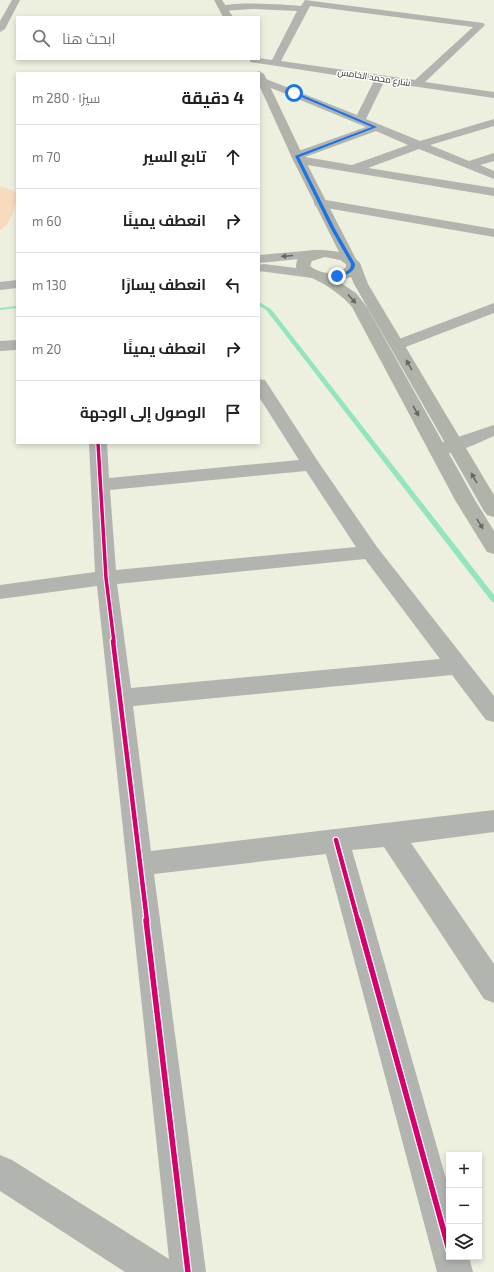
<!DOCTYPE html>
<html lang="ar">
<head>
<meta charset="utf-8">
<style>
  body { margin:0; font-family:"Exo 2",Cairo,sans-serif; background:#f2f2f2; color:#202124; direction:rtl }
  .controls { position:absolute; right:12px; bottom:12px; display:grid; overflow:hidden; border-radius:0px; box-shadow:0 2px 6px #0003 }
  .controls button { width:36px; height:36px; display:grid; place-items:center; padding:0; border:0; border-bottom:1px solid #e0e0e0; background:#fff; color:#202124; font:20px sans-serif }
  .stop { position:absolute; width:12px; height:12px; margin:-9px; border:3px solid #1a73e8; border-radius:50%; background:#fff }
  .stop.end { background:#1a73e8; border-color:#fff; box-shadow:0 1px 4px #0008 }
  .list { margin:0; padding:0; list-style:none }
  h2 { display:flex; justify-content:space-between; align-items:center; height:52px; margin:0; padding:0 16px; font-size:17px }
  h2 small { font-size:13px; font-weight:400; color:#757577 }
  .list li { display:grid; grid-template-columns:26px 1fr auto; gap:12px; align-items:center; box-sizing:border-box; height:64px; padding:0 16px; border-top:1px solid #e0e0e0 }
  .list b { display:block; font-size:15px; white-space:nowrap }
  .list em { font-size:13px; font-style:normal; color:#757577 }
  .icon { flex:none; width:22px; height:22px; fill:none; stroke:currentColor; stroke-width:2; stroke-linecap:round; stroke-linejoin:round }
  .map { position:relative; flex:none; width:494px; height:1272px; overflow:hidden; direction:ltr }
  .search { position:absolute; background:#fff; box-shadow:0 2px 6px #0003; left:16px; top:16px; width:244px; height:44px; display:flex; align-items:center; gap:10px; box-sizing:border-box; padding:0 14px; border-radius:0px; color:#757577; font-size:15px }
  .panel { position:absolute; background:#fff; box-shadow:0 2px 6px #0003; left:16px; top:72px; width:244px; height:372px; border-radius:0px; direction:rtl }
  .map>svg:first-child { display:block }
  .green { fill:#f6dbbf }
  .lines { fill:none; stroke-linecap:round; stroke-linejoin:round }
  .stream { fill:#93e5c0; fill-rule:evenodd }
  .street { fill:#b2b4af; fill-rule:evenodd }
  .secondary { fill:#b0b3aa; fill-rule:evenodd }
  .cycleway-far2-casing { stroke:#fff; stroke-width:5.5 }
  .cycleway-far1-casing { stroke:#fff; stroke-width:7 }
  .cycleway-casing { stroke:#fff; stroke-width:8 }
  .cycleway-far2 { stroke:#d6006c; stroke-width:3.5 }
  .cycleway-far1 { stroke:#d6006c; stroke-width:4.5 }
  .cycleway { stroke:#d6006c; stroke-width:5.5 }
  .oneway { fill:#676960 }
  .oneway2 { fill:#66685e }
  .route { fill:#1a73e8 }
  .labels { text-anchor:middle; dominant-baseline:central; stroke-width:3; stroke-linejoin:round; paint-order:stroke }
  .far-street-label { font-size:9px; fill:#2a2b20; stroke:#fff }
</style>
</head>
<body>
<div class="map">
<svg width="494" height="1272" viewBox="0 0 494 1272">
  <rect width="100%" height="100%" fill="#edefdf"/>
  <path class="green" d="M0,186L12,190L17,194C17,205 10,225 0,231Z"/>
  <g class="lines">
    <path class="stream" d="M259,302L271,309L494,595V602H492L267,311L259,305Z
      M17,306V308L0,310V308Z"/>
    <path class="street" d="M12,0H20L5,29L0,32V21Z
      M305,0L483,23L485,25L483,27L425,82L494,92V98L384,82L366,119L420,141L494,119V126L430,145L469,161L494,153V161L480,165L494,171V179L419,149L368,168L494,188V196L295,163L291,156L293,153L366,127L259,83V79H266L357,115L374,81L250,62V59H259V58L272,60L297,11L253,9L223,11L219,8C227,0 286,5 301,6ZM310,6L473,27L415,80L281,61ZM376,131L408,145L352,165L305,157Z
      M320,199L494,229V237L315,206L314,203L315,200Z
      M315,250L320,251L322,254L320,257L259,263V255Z
      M264,264L312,270L317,271L319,274L317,277L312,278L259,271V265Z
      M17,280V288L0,290V282Z
      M494,303V313L403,348L397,350L391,348L389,345L391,342Z
      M17,340V350L0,351V341Z
      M259,379L265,380L319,463L377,547L494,696V722L486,720L452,675L133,706L151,851L494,810V832L411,843L494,964V1003L484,999L384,847L352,850L449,1189V1257H469L473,1272H437L326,854L154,874L206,1272H125L0,1191V1155L12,1160L169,1259L97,586L0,599V585L95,572L89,443H107L109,478L299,460L259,397ZM306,471L356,547L116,570L110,490ZM365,559L440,659L131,688L117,584Z
      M494,425V436C478,443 448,458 431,454L428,450L431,446Z"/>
    <path class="secondary" d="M214,0H222L233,17H223Z
      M259,71L264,74L305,160L356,259L360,263L368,284L494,495V517L487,515L484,511L354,284L351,277L338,281L356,293L367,307L475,500L494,531V554L487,552L455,500L352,307C343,296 327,285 314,279C307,276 301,274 296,267C296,246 325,249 339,252L293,160L259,85V73H255ZM325,257L340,260L346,264V267C336,276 320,274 310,266L312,261Z"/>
    <g class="cycleway-far2-casing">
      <path id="cycleway-far2" d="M98,443L106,578L114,642"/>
    </g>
    <g class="cycleway-far1-casing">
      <path id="cycleway-far1" d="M113,641L147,921
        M336,840L358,921"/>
    </g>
    <g class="cycleway-casing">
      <path id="cycleway" d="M146,920L188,1272
        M358,920L449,1250"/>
    </g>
    <use href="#cycleway-far2" class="cycleway-far2"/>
    <use href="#cycleway-far1" class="cycleway-far1"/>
    <use href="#cycleway" class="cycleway"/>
  </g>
  <defs><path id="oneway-solid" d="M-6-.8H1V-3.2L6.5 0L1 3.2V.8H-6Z"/></defs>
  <use class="oneway" href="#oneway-solid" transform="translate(287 256) rotate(175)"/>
  <g class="oneway2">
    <use href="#oneway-solid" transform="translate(352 299) rotate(48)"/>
    <use href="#oneway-solid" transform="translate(409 365) rotate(-120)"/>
    <use href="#oneway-solid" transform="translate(416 411) rotate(61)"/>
    <use href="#oneway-solid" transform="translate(474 478) rotate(-120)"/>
    <use href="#oneway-solid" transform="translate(480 524) rotate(58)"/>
  </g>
  <path class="route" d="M295,92L377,127L299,157L335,229L355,264C355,273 345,275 337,278L336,275C342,273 351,272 351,264L331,229L295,156L372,127L292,93Z"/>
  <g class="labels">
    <g class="far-street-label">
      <text transform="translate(374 77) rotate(9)">شارع محمد الخامس</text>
    </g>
  </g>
</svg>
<div class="controls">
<button>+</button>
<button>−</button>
<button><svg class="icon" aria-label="layers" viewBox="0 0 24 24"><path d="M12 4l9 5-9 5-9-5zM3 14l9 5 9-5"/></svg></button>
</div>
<div class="stop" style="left:294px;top:93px"></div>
<div class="stop end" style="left:337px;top:276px"></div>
<div class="search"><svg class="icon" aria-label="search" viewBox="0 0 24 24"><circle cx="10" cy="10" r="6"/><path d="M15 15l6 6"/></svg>ابحث هنا</div>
<section class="panel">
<h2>4 دقيقة<small>سيرًا · 280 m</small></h2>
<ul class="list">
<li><svg class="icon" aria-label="ahead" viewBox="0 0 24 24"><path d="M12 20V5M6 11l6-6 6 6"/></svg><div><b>تابع السير</b></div><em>70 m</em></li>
<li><svg class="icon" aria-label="right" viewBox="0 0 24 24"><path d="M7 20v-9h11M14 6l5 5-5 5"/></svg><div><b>انعطف يمينًا</b></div><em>60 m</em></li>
<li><svg class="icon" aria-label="left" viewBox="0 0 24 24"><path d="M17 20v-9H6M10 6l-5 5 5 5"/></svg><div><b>انعطف يسارًا</b></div><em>130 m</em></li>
<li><svg class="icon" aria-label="right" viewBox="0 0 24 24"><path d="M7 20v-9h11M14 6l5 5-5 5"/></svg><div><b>انعطف يمينًا</b></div><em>20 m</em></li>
<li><svg class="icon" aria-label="arrive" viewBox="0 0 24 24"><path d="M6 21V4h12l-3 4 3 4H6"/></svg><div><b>الوصول إلى الوجهة</b></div></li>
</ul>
</section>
</div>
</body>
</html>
